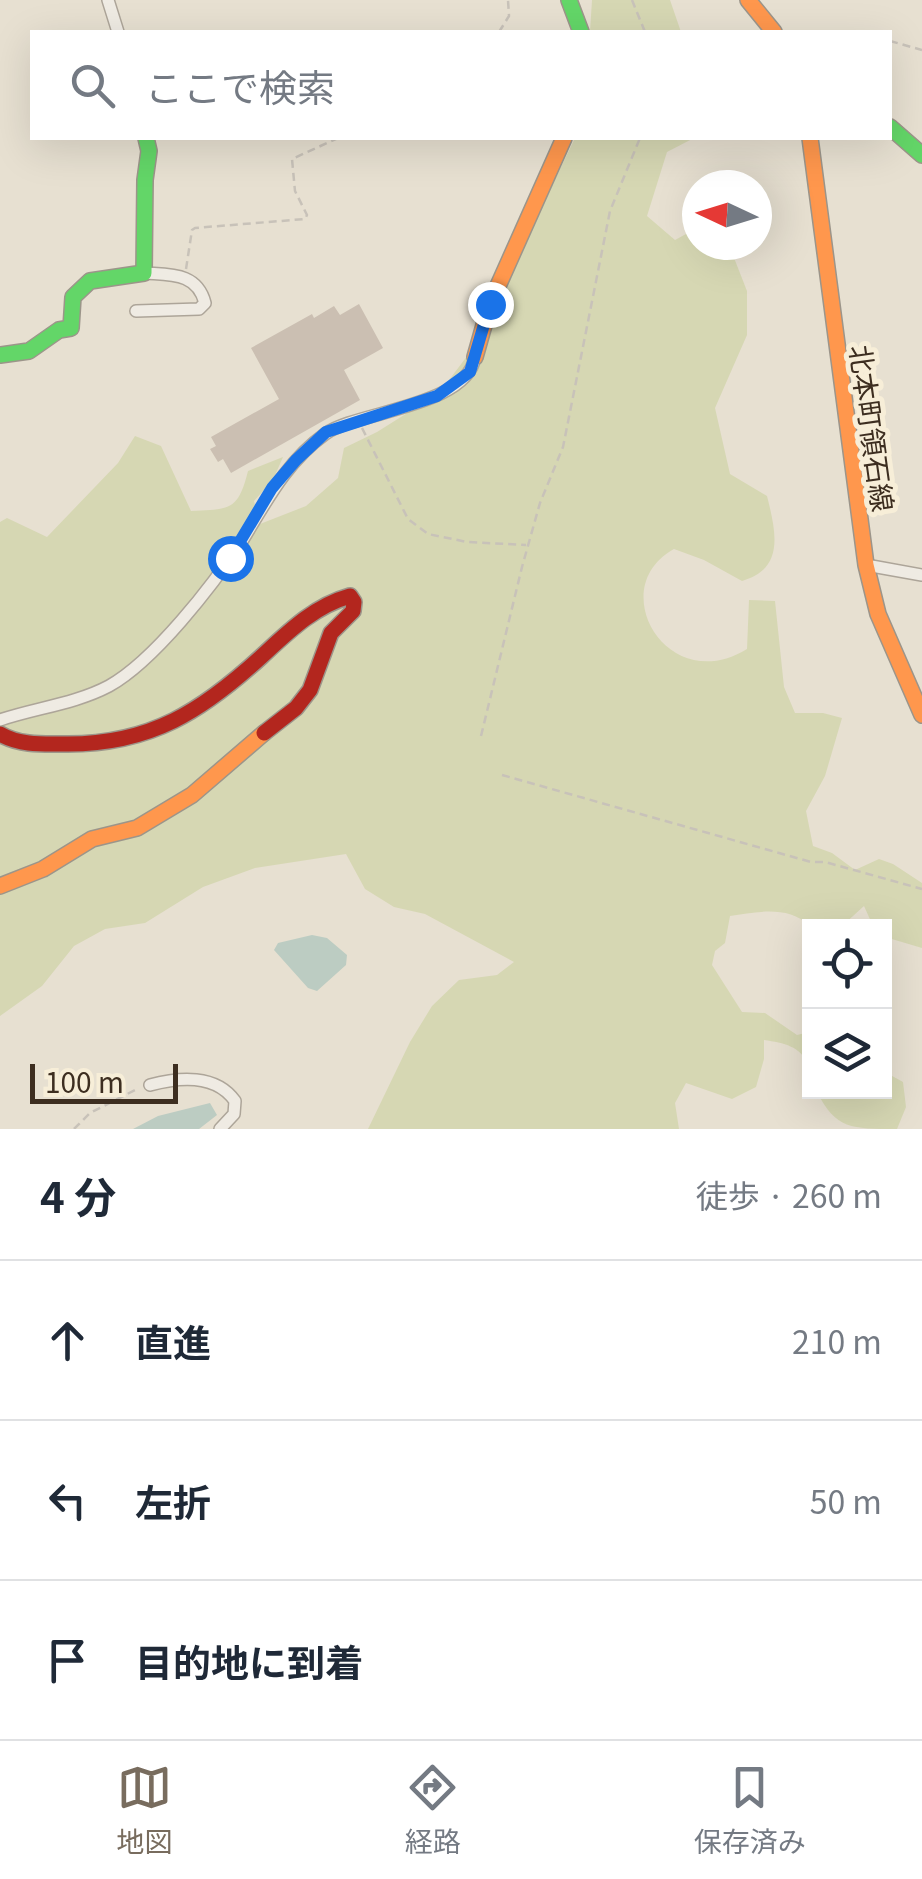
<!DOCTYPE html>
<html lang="ja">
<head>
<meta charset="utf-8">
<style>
  body { margin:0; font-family:Georgia,"Noto Sans JP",serif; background:#f6f6f7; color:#1f2937 }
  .controls { position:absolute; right:30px; bottom:30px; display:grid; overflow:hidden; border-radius:0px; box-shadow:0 10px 40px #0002 }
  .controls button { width:90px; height:90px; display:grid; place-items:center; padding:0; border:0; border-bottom:2px solid #e0e1e3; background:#fff; color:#1f2937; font:50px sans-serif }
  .compass { position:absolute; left:682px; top:170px; width:90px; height:90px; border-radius:50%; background:#fff; box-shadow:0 10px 40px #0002; rotate:274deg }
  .scale { position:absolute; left:30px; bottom:25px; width:148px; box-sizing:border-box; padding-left:10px; border:5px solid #3d2e20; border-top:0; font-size:28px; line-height:35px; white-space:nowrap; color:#3d2e20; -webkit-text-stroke:8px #f7eed8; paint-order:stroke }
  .stop { position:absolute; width:30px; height:30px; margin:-22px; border:8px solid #1a73e8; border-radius:50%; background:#fff }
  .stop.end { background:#1a73e8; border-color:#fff; box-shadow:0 2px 10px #0008 }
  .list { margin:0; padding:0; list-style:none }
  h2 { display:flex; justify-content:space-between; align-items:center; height:130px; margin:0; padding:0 40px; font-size:42px }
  h2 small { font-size:32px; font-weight:400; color:#747a83 }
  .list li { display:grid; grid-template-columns:65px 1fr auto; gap:30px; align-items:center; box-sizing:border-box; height:160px; padding:0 40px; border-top:2px solid #e0e1e3 }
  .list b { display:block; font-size:38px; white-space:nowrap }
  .list em { font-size:32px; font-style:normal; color:#747a83 }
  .icon { flex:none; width:55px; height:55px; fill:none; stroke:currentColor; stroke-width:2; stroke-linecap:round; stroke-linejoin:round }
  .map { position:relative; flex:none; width:922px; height:1129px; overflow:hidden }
  .search { position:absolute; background:#fff; box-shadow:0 10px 40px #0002; left:30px; right:30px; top:30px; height:110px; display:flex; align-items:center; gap:25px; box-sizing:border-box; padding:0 35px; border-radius:0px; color:#747a83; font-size:38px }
  .sheet { height:610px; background:#fff }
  nav { display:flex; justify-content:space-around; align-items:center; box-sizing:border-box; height:140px; border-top:2px solid #e0e1e3; background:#fff; font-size:28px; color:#747a83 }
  nav a { display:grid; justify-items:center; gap:5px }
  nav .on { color:#786c5e }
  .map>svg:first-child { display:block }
  .green { fill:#d6d7b3 }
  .water { fill:#bcccc2 }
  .building { fill:#cbbfb2 }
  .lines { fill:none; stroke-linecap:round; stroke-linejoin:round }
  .street-casing { stroke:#ada599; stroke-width:14 }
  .fast-casing { stroke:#9c958a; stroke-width:18 }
  .slow-casing { stroke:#9c958a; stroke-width:18 }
  .jam-casing { stroke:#9c958a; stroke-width:18 }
  .path { stroke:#c8c2b9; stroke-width:2.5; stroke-dasharray:8 5; stroke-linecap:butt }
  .street { stroke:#efebe3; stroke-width:11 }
  .fast { stroke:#63d668; stroke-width:15 }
  .slow { stroke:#ff974d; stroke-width:15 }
  .jam { stroke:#b3261e; stroke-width:15 }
  .route { stroke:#1a73e8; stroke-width:12 }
  .labels { text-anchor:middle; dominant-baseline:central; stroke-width:10; stroke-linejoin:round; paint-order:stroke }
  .street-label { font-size:28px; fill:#3d2e20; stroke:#f7eed8 }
</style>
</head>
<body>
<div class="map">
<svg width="922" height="1129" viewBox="0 0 922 1129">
  <rect width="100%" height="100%" fill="#e7e0d1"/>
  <path class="green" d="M592,0H670L681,32H590Z
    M575,138H694L667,152L647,216L675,240L697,228V245H729L747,291V335L715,408L730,474L767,496C776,532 785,569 742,581L704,560L674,549C603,588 668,698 747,649L749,600L775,601L784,687L795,713H823L842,718L825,776L806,811L813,846L832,853L855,870L879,859L893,864L922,883V948L885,937L884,926H873L864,906L842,926H810C788,905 757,912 730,916L725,943L715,951L712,965L742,1012L765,1013L797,1035L809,1032V1066C801,1046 784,1043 764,1040V1059L756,1087L732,1099L686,1083L675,1103L679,1129H368L410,1042L432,1006L459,980L497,975L514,962L425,914L394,907L365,889L346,854L255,868L203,887L145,923L105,929L74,946L42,986L0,1016V522L7,518L47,537L118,463L135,436L161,446L191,511C230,509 238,511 248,471L283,457L273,480L254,501L260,524L306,506L338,478L344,448L377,432L420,405L449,380L474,347Z
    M885,1072L903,1082L906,1107L897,1129C851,1129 836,1129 817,1092H884Z"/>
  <path class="water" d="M312,935L327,938L347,955L346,965L317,991L308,988L274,950L278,943Z
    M210,1103L217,1115L199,1129H133L158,1116Z"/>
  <path class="building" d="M359,304L383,348L344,370L360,400L231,473L223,459L218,462L210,449L216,446L211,437L279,399L251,348L312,314L314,318L334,306L340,315Z"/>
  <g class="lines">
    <g class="street-casing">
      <path id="street" d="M108,0L118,32
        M136,311L199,309L205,303C197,272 170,275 144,273
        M866,565L922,575
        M0,720C35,708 75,704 109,686C154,661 213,585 242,541C266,502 286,462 325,434C357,411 467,407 475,357
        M150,1085C179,1077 216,1074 235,1101L234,1114L220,1129"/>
    </g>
    <g class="fast-casing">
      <path id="fast" d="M569,0L581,32
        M890,127L922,155
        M0,355L29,351L59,330L71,328L73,297L90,281L144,273L145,180L149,151L146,138"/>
    </g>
    <g class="slow-casing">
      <path id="slow" d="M748,0L774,32
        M810,138L866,565L878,614L922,715
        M475,357L490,304L564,138
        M0,886L43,869L92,839L137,828L192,795L264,733"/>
    </g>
    <g class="jam-casing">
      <path id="jam" d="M0,734C20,746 45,744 68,744C151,744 202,711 261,657C288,632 314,606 350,596L354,602L353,611L331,633L310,690L296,708L264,733"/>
    </g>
    <path class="path" d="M632,0L645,32
      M499,32L509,16L508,0
      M890,41L922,50
      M186,269L192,230L195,228L305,219L307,215L295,191L292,159L338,138
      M362,428L408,519L428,534L467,542L526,545
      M481,736L522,567L540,503L563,447L610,211L640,138
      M502,775L811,862H825L922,889
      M74,1129L90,1113L139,1088"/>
    <use href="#street" class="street"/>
    <use href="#fast" class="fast"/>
    <use href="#slow" class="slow"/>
    <use href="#jam" class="jam"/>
  </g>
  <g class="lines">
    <path class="route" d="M230,558L272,488L296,460L326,432L437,396L470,372L490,304"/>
  </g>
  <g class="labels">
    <g class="street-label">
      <text transform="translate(873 428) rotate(82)">北本町領石線</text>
    </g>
  </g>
</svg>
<div class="controls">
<button><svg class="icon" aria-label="locate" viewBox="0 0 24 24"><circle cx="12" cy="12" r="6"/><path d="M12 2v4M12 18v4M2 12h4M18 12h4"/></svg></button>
<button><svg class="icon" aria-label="layers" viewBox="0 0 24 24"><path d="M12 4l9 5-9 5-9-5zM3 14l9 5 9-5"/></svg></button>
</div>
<svg class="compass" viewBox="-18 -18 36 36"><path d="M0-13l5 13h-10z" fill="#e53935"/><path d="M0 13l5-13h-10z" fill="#747a83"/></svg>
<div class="scale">100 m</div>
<div class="stop" style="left:230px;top:558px"></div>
<div class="stop end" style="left:490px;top:304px"></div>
<div class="search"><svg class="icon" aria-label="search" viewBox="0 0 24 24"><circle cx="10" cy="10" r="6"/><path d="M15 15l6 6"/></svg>ここで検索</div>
</div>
<section class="sheet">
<h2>4 分<small>徒歩 · 260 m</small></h2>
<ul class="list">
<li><svg class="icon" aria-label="ahead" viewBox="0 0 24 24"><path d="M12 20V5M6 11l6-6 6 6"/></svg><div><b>直進</b></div><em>210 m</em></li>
<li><svg class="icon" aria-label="left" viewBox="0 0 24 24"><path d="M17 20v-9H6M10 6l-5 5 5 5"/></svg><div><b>左折</b></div><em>50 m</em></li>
<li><svg class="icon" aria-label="arrive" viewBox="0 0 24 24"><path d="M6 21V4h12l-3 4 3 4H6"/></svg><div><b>目的地に到着</b></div></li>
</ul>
</section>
<nav>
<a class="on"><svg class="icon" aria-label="map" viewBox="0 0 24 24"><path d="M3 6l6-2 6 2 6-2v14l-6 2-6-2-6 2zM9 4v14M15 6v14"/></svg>地図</a>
<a><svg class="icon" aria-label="directions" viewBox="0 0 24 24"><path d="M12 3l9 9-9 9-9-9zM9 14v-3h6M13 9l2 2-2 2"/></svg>経路</a>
<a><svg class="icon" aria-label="saved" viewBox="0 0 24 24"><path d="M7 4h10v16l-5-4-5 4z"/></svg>保存済み</a>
</nav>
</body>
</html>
